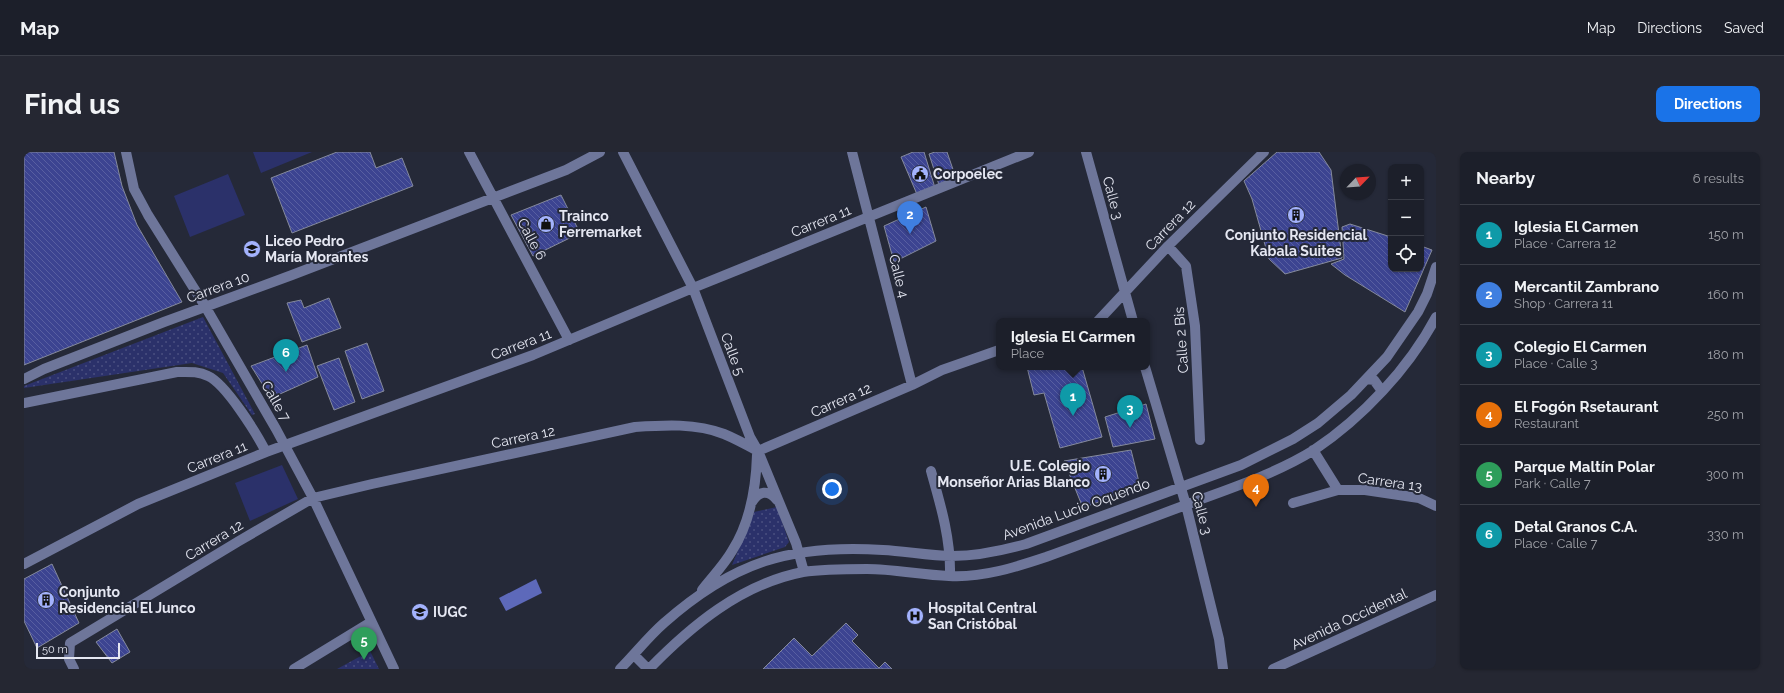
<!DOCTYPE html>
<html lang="en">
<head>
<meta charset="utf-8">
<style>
  body { margin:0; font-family:Raleway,sans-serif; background:#252732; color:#f1f3f6 }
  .controls { position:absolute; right:12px; top:12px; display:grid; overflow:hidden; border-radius:8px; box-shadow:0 1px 3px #0004 }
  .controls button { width:36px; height:36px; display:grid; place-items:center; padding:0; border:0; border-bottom:1px solid #3a3d47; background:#1c1f2a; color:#f1f3f6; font:20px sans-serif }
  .compass { position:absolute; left:1316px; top:12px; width:36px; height:36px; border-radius:50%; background:#1c1f2a; box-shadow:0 1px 3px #0004; rotate:65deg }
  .scale { position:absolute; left:12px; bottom:10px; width:84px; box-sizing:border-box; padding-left:4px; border:2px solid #e5e7f2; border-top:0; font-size:11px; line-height:14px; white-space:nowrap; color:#e5e7f2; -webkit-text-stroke:3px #252938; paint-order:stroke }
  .you { position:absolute; left:808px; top:337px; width:14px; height:14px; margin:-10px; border:3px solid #fff; border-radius:50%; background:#1a73e8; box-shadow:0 0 0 6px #1a73e833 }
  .badge { display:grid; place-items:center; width:26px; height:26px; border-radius:50%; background:#1a73e8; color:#fff; font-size:13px; font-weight:700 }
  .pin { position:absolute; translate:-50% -33px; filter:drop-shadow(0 1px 2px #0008) }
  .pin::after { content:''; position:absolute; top:21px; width:14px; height:12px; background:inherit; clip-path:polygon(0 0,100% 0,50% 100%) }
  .popup { position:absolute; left:972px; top:166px; width:154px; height:52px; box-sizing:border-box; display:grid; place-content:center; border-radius:8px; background:#1c1f2a; filter:drop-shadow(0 1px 3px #0005); font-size:13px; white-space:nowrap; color:#a0a2a8 }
  .popup b { font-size:15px; color:#f1f3f6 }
  .popup::after { content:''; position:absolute; left:50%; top:100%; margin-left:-8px; border:8px solid transparent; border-top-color:#1c1f2a }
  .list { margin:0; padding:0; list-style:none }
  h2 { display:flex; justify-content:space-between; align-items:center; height:52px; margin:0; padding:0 16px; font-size:17px }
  h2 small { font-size:13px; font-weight:400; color:#a0a2a8 }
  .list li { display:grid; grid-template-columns:26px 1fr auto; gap:12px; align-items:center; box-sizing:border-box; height:60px; padding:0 16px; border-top:1px solid #3a3d47 }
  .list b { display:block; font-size:15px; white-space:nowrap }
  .list p { margin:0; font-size:13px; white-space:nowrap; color:#a0a2a8 }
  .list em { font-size:13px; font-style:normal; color:#a0a2a8 }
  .icon { flex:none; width:22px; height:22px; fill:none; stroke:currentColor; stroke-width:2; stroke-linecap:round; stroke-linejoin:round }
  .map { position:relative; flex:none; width:1412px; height:517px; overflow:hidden; border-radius:8px }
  header { display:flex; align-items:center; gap:24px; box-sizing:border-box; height:56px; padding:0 20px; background:#1c1f2a; border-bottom:1px solid #3a3d47 }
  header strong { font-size:19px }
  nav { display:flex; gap:22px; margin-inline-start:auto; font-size:14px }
  .intro { display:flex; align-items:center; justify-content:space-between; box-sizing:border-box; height:96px; padding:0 24px }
  h1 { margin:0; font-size:28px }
  .button { padding:10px 18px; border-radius:8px; background:#1a73e8; color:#fff; font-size:14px; font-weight:700 }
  main { display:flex; gap:24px; padding:0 24px }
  aside { flex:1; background:#1c1f2a; border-radius:8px; box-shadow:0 1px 3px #0004 }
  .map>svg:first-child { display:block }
  .park { fill:url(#park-dots) }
  .garden { fill:#2b316a }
  .water { fill:#5d69ba }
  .building { fill:url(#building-back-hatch); stroke:#858a9c }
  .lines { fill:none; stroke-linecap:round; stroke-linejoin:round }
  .minor { stroke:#6e769a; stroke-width:10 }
  .labels { text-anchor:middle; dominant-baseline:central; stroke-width:4; stroke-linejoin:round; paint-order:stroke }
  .poi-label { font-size:14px; font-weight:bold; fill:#e5e7f2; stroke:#252938; text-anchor:start }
  .street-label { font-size:14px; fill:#e5e7f2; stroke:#252938 }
</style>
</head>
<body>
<header>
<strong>Map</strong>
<nav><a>Map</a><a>Directions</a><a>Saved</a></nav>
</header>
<div class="intro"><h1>Find us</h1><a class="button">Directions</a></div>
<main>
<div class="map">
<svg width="1412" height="517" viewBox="0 0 1412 517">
  <defs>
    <pattern id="park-dots" width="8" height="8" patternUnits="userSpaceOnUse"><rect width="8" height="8" fill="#2b316a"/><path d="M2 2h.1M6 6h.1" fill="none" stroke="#4a4f80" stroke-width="1.8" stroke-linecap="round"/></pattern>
    <pattern id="building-back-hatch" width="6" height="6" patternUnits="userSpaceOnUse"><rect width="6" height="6" fill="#3c4491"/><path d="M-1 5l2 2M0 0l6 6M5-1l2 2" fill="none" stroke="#585fa1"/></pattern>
  </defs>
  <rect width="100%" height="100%" fill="#252938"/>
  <path class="park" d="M179,165L231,262L228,263L199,221L168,211L0,236V234Z
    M753,355L765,390L761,395L708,413L730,360Z
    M346,499L355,517H313Z"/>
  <path class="garden" d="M229,0H288L237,21Z
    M204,22L221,63L166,85L150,44Z
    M258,313L274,347L226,369L211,331Z"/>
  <path class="water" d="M512,427L518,441L482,459L475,446Z"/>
  <path class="building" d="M0,0H90L98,34L113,73L158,150L0,213Z
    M313,0H346L352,16L378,6L389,34L268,81L247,26Z
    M889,0H900L912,39L895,47L877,5Z
    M911,0H923L934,32L917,39L905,2Z
    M1253,0H1295L1307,18L1318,106L1261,122L1245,107L1228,47L1220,29Z
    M537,43L556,81L509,104L487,63Z
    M902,55L912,89L870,110L860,74Z
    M1326,72L1367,85V117H1397V94L1408,98L1381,160L1321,123L1307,112L1320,107L1318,75Z
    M305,146L317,176L278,190L263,151L277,148L280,156Z
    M343,191L360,239L338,247L321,199Z
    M283,193L294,225L247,246L227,214Z
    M315,206L331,250L310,258L293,214Z
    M1003,215H1058L1078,285L1036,296L1020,241L1010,243Z
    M1122,252L1131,287L1089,295L1081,265Z
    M1107,298L1116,334L1059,356L1040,309Z
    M28,412L55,471L13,496L0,469V427Z
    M822,471L834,483L828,489L855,516L861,510L868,517H739L770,486L788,504Z
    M93,477L106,500L88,511L72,490Z"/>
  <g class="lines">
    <path class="minor" d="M102,0L110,37L124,63L181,154L252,277L289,346L370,517
      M445,0L545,188
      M599,0L669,136L726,285L734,299L772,391L780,420
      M828,0L888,233
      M1062,0L1109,169
      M1144,94L1162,114L1171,174L1176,288
      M1074,169L1144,94L1240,0
      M1121,215L1162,353L1195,487L1199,517
      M0,227L20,217L140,170L268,123L542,18L576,0
      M1343,227L1350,228L1358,239
      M0,251L153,220C164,220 174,219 184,224C202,232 233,282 242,300
      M1289,298L1314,338H1341L1395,346L1412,354
      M907,319C917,354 927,388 926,424
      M728,350C735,339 744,337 753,348
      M1269,351L1314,338
      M0,412L114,352L242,300L509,203L669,136L1005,0
      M678,438C688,425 700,413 708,399C726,371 732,336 733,303
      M610,503L624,517
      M50,517L45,507L46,491L215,389L289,346L348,332L611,275C640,273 672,271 700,282C712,287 723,293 734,299L888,233L918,218L975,198
      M270,517L347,470
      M596,517C611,502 624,485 640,471C709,410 766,392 859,398C881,399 905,404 928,404C953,404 977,399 1002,392L1217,313L1269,287L1294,271L1327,243L1363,205L1394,160L1403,142L1412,115
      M625,517C667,474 717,432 779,420C799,417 822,417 843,417C870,417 897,423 925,424C958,426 992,415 1022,405C1072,387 1121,368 1170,350C1210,335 1253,321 1290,298C1338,266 1385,216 1412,165
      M1249,517L1412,443"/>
  </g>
  <defs>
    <g id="civic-disc" transform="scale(0.9)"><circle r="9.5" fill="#a3b2fd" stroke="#252938"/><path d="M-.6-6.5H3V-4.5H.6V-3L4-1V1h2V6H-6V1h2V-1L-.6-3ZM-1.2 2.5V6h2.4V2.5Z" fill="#111"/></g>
    <g id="building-disc" transform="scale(0.9)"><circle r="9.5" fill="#a3b2fd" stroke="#252938"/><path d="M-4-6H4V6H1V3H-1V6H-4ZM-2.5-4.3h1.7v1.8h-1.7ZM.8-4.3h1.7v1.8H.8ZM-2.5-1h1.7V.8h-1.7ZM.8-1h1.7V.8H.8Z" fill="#111"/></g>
    <g id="shop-disc" transform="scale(0.9)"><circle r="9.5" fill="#a3b2fd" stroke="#252938"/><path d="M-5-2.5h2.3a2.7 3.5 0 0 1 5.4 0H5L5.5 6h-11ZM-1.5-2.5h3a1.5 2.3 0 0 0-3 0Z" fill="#111"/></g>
    <g id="university-disc" transform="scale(0.9)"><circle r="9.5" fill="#a3b2fd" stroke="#252938"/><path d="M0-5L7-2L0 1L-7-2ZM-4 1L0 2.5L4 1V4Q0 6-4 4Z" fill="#111"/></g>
    <g id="hospital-disc" transform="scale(0.9)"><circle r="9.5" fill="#a3b2fd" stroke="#252938"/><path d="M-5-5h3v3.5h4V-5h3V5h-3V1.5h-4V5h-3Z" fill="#111"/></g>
  </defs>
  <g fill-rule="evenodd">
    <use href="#civic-disc" x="896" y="22"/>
    <use href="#building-disc" x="1272" y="63"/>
    <use href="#shop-disc" x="522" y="72"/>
    <use href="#university-disc" x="228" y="97"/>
    <use href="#building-disc" x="1079" y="322"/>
    <use href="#building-disc" x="22" y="448"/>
    <use href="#university-disc" x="396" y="460"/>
    <use href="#hospital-disc" x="891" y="464"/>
  </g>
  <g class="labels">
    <g class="poi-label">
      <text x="909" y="22">Corpoelec</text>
      <text x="535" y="64">Trainco<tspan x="535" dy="16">Ferremarket</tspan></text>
      <text x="1272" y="83" text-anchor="middle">Conjunto Residencial<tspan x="1272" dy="16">Kabala Suites</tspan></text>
      <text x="241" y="89">Liceo Pedro<tspan x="241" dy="16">María Morantes</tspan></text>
      <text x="1066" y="314" text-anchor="end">U.E. Colegio<tspan x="1066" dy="16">Monseñor Arias Blanco</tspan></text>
      <text x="35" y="440">Conjunto<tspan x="35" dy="16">Residencial El Junco</tspan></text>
      <text x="904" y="456">Hospital Central<tspan x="904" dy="16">San Cristóbal</tspan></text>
      <text x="409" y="460">IUGC</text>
    </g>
    <g class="street-label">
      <text transform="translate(1089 46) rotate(75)">Calle 3</text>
      <text transform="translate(797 69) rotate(-22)">Carrera 11</text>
      <text transform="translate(1146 73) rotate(-46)">Carrera 12</text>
      <text transform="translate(508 87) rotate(62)">Calle 6</text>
      <text transform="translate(875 124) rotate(76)">Calle 4</text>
      <text transform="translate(194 135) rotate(-20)">Carrera 10</text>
      <text transform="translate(1157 188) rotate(-94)">Calle 2 Bis</text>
      <text transform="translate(497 192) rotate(-21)">Carrera 11</text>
      <text transform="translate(709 202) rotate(69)">Calle 5</text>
      <text transform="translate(817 248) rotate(-24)">Carrera 12</text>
      <text transform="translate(252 249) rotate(60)">Calle 7</text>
      <text transform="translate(499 285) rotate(-12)">Carrera 12</text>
      <text transform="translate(193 305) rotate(-22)">Carrera 11</text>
      <text transform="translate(1366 330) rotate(8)">Carrera 13</text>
      <text transform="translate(1052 357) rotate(-20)">Avenida Lucio Oquendo</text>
      <text transform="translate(1178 361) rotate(75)">Calle 3</text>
      <text transform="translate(190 388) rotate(-31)">Carrera 12</text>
      <text transform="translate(1325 467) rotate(-25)">Avenida Occidental</text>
    </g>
  </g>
</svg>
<div class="controls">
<button>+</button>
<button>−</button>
<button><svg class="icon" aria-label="locate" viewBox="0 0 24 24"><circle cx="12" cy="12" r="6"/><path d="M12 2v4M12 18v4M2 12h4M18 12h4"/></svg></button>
</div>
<svg class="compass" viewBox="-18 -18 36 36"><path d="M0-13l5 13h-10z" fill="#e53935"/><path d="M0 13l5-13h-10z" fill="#a0a2a8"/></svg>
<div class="scale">50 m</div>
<div class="you"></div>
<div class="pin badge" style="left:1049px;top:264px;background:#0f9aa8">1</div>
<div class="popup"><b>Iglesia El Carmen</b>Place</div>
<div class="pin badge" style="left:886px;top:82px;background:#3f7fe0">2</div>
<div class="pin badge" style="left:1106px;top:276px;background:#0f9aa8">3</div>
<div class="pin badge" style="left:1232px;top:355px;background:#e8710a">4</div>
<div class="pin badge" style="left:340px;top:508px;background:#2e9e5b">5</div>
<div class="pin badge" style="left:262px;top:220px;background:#0f9aa8">6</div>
</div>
<aside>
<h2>Nearby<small>6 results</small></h2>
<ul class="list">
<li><span class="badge" style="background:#0f9aa8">1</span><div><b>Iglesia El Carmen</b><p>Place · Carrera 12</p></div><em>150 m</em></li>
<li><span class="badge" style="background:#3f7fe0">2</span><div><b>Mercantil Zambrano</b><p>Shop · Carrera 11</p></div><em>160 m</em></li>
<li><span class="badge" style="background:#0f9aa8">3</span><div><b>Colegio El Carmen</b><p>Place · Calle 3</p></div><em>180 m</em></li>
<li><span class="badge" style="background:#e8710a">4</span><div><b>El Fogón Rsetaurant</b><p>Restaurant</p></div><em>250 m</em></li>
<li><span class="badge" style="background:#2e9e5b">5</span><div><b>Parque Maltín Polar</b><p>Park · Calle 7</p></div><em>300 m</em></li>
<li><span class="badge" style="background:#0f9aa8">6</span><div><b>Detal Granos C.A.</b><p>Place · Calle 7</p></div><em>330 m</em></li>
</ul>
</aside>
</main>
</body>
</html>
